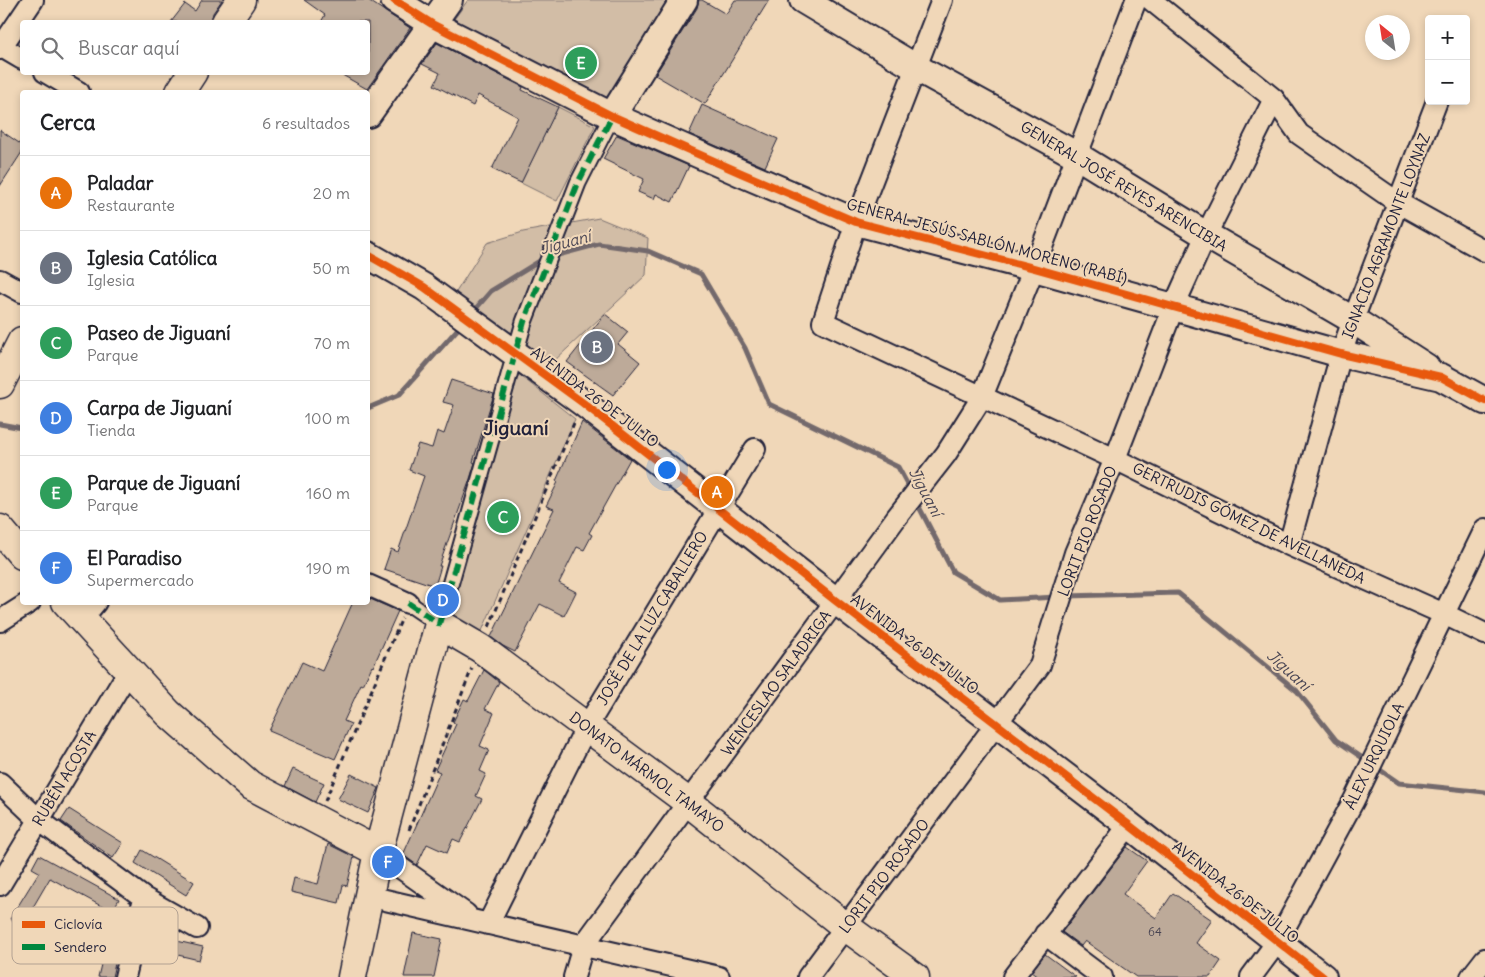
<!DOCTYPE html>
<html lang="es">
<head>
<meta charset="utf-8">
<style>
  body { margin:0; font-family:Delius,sans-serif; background:#f6f6f6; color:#202124 }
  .controls { position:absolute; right:15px; top:15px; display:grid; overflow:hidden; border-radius:5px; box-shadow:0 2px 8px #0003 }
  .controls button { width:45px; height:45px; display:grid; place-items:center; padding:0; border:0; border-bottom:1px solid #e0e0e0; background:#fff; color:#202124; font:25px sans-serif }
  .compass { position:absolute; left:1365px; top:15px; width:45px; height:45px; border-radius:50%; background:#fff; box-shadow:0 2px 8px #0003; rotate:330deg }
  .you { position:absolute; left:666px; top:469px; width:18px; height:18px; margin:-12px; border:4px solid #fff; border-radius:50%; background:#1a73e8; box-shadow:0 0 0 8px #1a73e833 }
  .badge { display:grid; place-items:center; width:32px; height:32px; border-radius:50%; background:#1f6fb2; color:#fff; font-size:16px; font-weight:700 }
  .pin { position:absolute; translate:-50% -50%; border:2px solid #fff; box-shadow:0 1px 5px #0006 }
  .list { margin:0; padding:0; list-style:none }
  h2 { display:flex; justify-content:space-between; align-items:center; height:65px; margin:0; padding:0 20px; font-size:21px }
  h2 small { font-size:16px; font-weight:400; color:#757577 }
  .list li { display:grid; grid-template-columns:32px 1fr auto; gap:15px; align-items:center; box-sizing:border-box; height:75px; padding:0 20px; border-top:1px solid #e0e0e0 }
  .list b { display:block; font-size:19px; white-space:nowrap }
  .list p { margin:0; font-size:16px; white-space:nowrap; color:#757577 }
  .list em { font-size:16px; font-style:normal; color:#757577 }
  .icon { flex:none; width:28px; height:28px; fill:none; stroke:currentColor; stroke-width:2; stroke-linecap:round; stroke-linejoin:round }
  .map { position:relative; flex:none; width:1485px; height:977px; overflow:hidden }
  .search { position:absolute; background:#fff; box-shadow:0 2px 8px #0003; left:20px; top:20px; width:350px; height:55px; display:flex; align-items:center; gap:12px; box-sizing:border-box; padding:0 18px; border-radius:5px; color:#757577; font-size:19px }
  .panel { position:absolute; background:#fff; box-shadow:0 2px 8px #0003; left:20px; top:90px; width:350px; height:515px; border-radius:5px }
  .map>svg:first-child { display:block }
  .green { fill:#d2bda6; stroke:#7a7070 }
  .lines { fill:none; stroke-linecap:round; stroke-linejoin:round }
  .stream { stroke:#73696c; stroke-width:5 }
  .building { fill:#bdaa99; stroke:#22223b }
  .pedestrian-casing { stroke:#22223b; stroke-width:19 }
  .minor-casing { stroke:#22223b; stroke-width:24 }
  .tertiary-casing { stroke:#22223b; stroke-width:30 }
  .secondary-casing { stroke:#22223b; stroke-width:31 }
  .path { stroke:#22223b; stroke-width:3; stroke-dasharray:5 4; stroke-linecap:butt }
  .pedestrian { stroke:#f0d7b8; stroke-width:15 }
  .minor { stroke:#f0d7b8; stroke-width:20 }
  .tertiary { stroke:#f0d7b8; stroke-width:26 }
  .secondary { stroke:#f0d7b8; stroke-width:28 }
  .quiet { stroke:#00873e; stroke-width:6; stroke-dasharray:12 6; stroke-linecap:butt }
  .cycleway-casing { stroke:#f0d7b8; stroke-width:11 }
  .cycleway { stroke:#e8590c; stroke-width:8 }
  .labels { text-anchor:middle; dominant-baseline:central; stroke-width:4; stroke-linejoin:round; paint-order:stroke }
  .number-label { font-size:12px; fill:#494452 }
  .street-label { font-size:15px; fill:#22223b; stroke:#f0d7b8 }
  .water-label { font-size:16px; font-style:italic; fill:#4a4654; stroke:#f0d7b8 }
  .district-label { font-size:20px; font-weight:bold; fill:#22223b; stroke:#f0d7b8 }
  .key { fill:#f0d7b8; stroke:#b2a192; stroke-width:1 }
  .key-label { font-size:14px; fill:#22223b }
</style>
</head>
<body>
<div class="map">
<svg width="1485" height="977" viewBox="0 0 1485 977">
  <rect width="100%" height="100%" fill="#f0d7b8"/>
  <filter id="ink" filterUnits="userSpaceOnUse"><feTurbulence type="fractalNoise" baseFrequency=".02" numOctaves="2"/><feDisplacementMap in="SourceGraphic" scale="10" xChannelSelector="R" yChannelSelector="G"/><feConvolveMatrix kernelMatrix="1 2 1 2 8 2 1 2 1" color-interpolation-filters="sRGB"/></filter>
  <g filter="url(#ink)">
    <path class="green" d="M468,0H671L607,105L452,22Z
      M558,107L595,126L557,201L521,183Z
      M599,218L648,238L646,275L553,362L489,323L453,297L487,243L523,232Z
      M512,369L575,419L478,640L448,616Z"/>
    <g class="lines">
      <path class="stream" d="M472,313L491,291L543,259L599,244L648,251L701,274L745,348L769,404L898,467L911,491
        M368,408L399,395L463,323
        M0,424L22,428
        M916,501L953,572L1000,600L1057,597
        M1066,596L1178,593L1297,691L1336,740L1367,761
        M1376,767L1399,783L1485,792"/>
    </g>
    <path class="building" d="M202,0H222L213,13L211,22H171L185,4L195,11Z
      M304,0H368L410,28L367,89L337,72H368V22H321L325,15Z
      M699,0H702L726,14L735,0H769L705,104L655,75L697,8Z
      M437,43L523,87L522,90L558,107L521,183L492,169L518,117L478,95L473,106L434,85L440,73L422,64Z
      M702,105L778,139L765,167L689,134Z
      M0,130L22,145V152L0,186Z
      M617,135L689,166L672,202L656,194L654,199L638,192L644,179L603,159Z
      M605,314L628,332L618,344L640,362L613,395L567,362Z
      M451,380L494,394L473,462L475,463L469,482L439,566H441L435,586L384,569L391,549L398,552L424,476L409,470L418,444L432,448L437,431L444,434L454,405L443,402Z
      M582,422L630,459L589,533L592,535L584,550L577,547L559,583L576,592L564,616L540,604L515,652L503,646L491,637L554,509L546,506L558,482L556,481Z
      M368,598L398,611L373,667L372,666L363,685L361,684L344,721L351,724L335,759L269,731L302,662L322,671L353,602H368Z
      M484,670L499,682L485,709L494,713L480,746L489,750L480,771L486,774L476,796L482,799L460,842L453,839L447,853L427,844L417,865L403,855L440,772L435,770L456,724L453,722L464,699L468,701Z
      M293,769L324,783L315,802L285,786Z
      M351,774L379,788L368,813L338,799Z
      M69,809L123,843L113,858L61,821Z
      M328,844L354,857L347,886L343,885L339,903L291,892L294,878L318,884Z
      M1127,847L1147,861L1123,894L1156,918L1173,893L1212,920L1196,943L1221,961L1210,977H1136L1085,941L1081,946L1062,932Z
      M142,850L194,882L186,895L135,863Z
      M39,855L119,899L112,912L50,878L22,926L10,919L39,872L32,868Z
      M413,933L442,939L434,977H404Z
      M164,938L203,947L199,960L161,951Z
      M1045,954L1076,977H1038L1031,972Z
      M103,956L116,959L112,977H98Z"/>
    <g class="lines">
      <g class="pedestrian-casing">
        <path id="pedestrian" d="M408,603L439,624L524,322L578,183L612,116"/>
      </g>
      <g class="minor-casing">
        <path id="minor" d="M942,0L856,222L823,322L1115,459L1289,545L1444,614L1485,634
          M1151,0L1274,99L1299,134L1397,202L1485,251
          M0,46L22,59
          M0,49L33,0
          M45,72L79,92
          M0,280L22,292
          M1289,545L1341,354L1353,320L1437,101
          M368,585L408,603
          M82,619L96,602
          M0,621L30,602
          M0,783L39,820L144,898L197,928
          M378,852L466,914
          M0,885L128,672
          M368,896L719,977
          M488,924L586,728L755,449
          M1045,934L1102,977
          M125,977L144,898
          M574,977L583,946L896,518L946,454L982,397L1034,268L1136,0
          M808,977L1040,665L1075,553L1115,459L1174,306L1206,235L1274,99
          M1013,977L1129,825
          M1251,977L1277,942L1354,800L1485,529
          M1471,977L1485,959"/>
      </g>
      <g class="tertiary-casing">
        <path id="tertiary" d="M394,0L432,24L612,116L741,173L856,222L1034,268L1341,354L1441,377L1485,401
          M803,0L915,67L1076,155L1206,235L1353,320L1426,367
          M368,114L449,0
          M612,116L684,0
          M368,255L424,287L583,403L836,601L1129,825L1323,977"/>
      </g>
      <g class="secondary-casing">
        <path id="secondary" d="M226,22L241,0
          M180,92L193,72
          M0,384L22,341
          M0,529L22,555
          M66,602L168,713L250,785L378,852
          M352,977L378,852L439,624L480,648L688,802L846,927L915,977"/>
      </g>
      <path class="path" d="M489,627L574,423
        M325,801L402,618
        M409,830L472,668"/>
      <use href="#pedestrian" class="pedestrian"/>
      <use href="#minor" class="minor"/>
      <use href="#tertiary" class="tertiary"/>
      <use href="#secondary" class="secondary"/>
      <path class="quiet" d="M408,603L439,624L524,322L578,183L612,116"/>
      <g class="cycleway-casing">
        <path id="cycleway" d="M394,0L432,24L612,116L741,173L856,222L1034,268L1341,354L1441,377L1485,401
          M368,255L424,287L583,403L836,601L1129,825L1323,977"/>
      </g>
      <use href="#cycleway" class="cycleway"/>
    </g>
  </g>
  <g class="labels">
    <g class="number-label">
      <text x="1155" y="931">64</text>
    </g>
    <g class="street-label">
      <text transform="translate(1124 186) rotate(31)">GENERAL JOSÉ REYES ARENCIBIA</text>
      <text transform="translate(1386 236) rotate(-69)">IGNACIO AGRAMONTE LOYNAZ</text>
      <text transform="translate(987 241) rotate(15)">GENERAL JESÚS SABLÓN MORENO (RABÍ)</text>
      <text transform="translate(595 397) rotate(37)">AVENIDA 26 DE JULIO</text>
      <text transform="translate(1249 523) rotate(26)">GERTRUDIS GÓMEZ DE AVELLANEDA</text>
      <text transform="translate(1087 531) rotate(-69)">LORIT PIO ROSADO</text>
      <text transform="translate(652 618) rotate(-59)">JOSÉ DE LA LUZ CABALLERO</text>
      <text transform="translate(915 644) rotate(37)">AVENIDA 26 DE JULIO</text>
      <text transform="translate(776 683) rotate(-54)">WENCESLAO SALADRIGA</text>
      <text transform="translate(1374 756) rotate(-64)">ÁLEX URQUIOLA</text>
      <text transform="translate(647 772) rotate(37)">DONATO MÁRMOL TAMAYO</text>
      <text transform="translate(64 778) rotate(-59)">RUBÉN ACOSTA</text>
      <text transform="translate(884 876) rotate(-53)">LORIT PIO ROSADO</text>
      <text transform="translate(1236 892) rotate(38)">AVENIDA 26 DE JULIO</text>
    </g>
    <g class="water-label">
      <text transform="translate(565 242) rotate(-15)">Jiguaní</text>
      <text transform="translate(926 492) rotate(62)">Jiguaní</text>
      <text transform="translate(1289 670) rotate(42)">Jiguaní</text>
    </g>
    <g class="district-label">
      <text x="516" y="427">Jiguaní</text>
    </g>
  </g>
  <rect x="12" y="907" width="166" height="57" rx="8" class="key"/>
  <rect x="22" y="921" width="23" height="7" fill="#e8590c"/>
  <rect x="22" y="944" width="23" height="6" fill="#00873e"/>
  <g class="key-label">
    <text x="54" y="929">Ciclovía</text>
    <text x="54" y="952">Sendero</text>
  </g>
</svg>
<div class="controls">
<button>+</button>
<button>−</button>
</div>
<svg class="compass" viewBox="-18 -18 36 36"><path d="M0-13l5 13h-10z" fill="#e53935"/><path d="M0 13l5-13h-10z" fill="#757577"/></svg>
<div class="you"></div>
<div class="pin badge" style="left:717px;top:492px;background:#e8710a">A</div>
<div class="pin badge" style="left:597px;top:347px;background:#6b7280">B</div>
<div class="pin badge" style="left:503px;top:517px;background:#2e9e5b">C</div>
<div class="pin badge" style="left:443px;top:600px;background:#3f7fe0">D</div>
<div class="pin badge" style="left:581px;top:63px;background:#2e9e5b">E</div>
<div class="pin badge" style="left:388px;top:862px;background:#3f7fe0">F</div>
<div class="search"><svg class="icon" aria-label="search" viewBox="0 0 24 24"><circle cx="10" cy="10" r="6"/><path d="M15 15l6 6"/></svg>Buscar aquí</div>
<section class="panel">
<h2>Cerca<small>6 resultados</small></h2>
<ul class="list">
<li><span class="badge" style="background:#e8710a">A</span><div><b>Paladar</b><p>Restaurante</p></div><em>20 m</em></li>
<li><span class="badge" style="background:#6b7280">B</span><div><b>Iglesia Católica</b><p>Iglesia</p></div><em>50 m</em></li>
<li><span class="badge" style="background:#2e9e5b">C</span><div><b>Paseo de Jiguaní</b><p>Parque</p></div><em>70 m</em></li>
<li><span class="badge" style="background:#3f7fe0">D</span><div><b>Carpa de Jiguaní</b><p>Tienda</p></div><em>100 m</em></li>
<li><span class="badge" style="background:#2e9e5b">E</span><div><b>Parque de Jiguaní</b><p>Parque</p></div><em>160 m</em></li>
<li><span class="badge" style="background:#3f7fe0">F</span><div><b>El Paradiso</b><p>Supermercado</p></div><em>190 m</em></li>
</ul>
</section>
</div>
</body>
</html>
